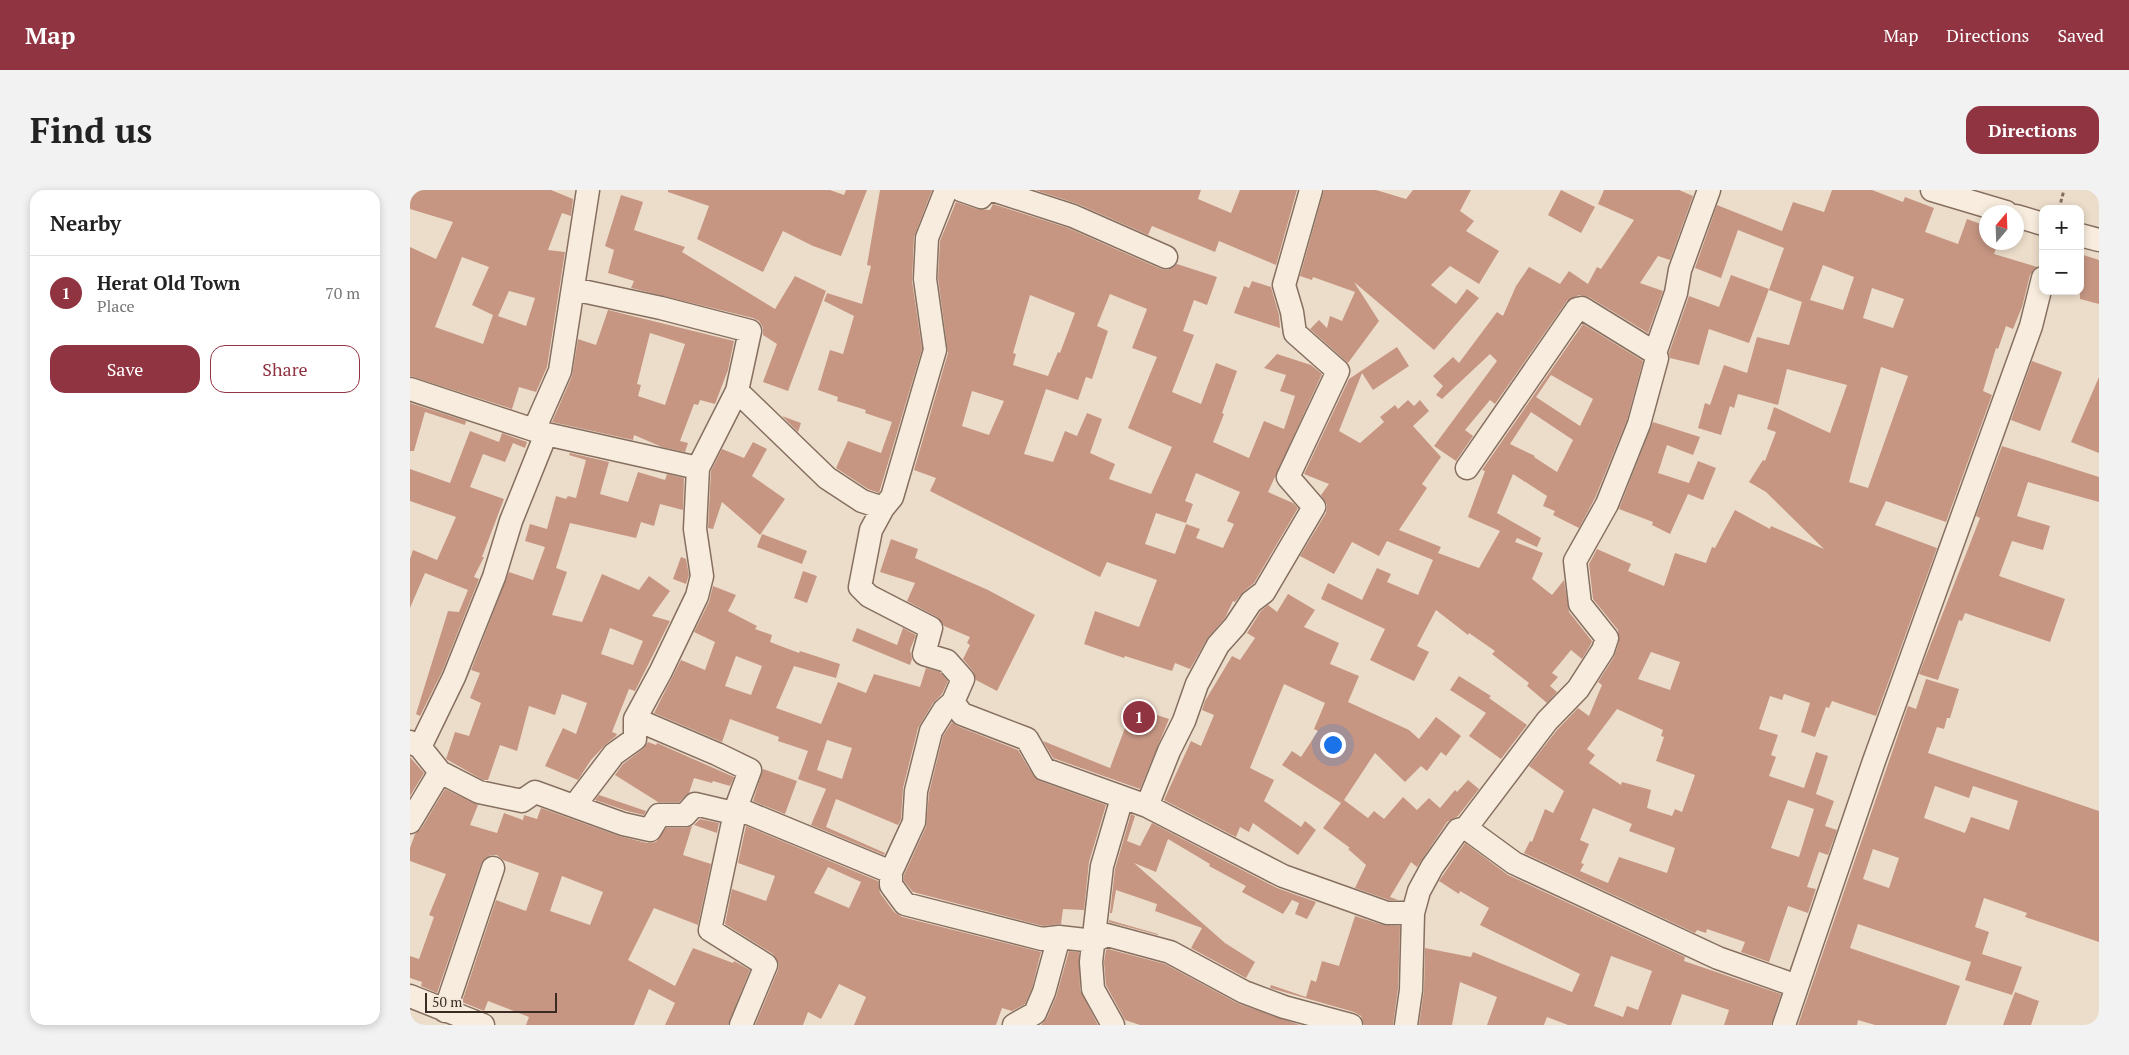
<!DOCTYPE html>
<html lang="en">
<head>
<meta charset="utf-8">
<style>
  body { margin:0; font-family:"PT Serif",serif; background:#f2f2f2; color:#222 }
  .controls { position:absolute; right:15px; top:15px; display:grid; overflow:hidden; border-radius:10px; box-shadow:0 2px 8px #0003 }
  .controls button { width:45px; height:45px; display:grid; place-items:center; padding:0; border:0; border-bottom:1px solid #e0e0e0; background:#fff; color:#222; font:25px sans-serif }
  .compass { position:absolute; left:1569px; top:15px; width:45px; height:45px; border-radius:50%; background:#fff; box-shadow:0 2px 8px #0003; rotate:19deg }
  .scale { position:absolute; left:15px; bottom:12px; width:132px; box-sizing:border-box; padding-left:5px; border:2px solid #392a22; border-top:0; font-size:14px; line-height:18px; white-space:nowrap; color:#392a22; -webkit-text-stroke:4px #f3e8d9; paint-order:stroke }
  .you { position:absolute; left:922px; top:554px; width:18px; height:18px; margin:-12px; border:4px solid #fff; border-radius:50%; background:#1a73e8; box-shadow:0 0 0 8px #1a73e833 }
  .badge { display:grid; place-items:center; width:32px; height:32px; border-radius:50%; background:#913441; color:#fff; font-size:16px; font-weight:700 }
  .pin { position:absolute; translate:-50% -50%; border:2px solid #fff; box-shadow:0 1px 5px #0006 }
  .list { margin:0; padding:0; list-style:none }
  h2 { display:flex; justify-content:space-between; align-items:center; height:65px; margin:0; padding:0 20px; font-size:21px }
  h2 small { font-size:16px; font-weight:400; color:#767676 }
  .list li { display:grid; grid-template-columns:32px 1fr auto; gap:15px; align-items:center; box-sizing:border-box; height:75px; padding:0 20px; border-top:1px solid #e0e0e0 }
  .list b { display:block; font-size:19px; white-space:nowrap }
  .list p { margin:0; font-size:16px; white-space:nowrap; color:#767676 }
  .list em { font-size:16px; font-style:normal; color:#767676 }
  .actions { display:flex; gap:10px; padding:15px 20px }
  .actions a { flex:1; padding:11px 0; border:1px solid #913441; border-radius:15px; text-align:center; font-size:18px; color:#913441 }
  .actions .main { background:#913441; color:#fff }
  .map { position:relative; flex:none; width:1689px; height:835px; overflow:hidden; border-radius:15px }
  header { display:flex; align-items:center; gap:30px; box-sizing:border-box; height:70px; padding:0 25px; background:#913441; color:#fff }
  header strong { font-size:24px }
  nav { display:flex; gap:28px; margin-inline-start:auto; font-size:18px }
  .intro { display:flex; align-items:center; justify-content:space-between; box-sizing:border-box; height:120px; padding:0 30px }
  h1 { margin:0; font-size:35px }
  .button { padding:12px 22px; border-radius:15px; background:#913441; color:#fff; font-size:18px; font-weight:700 }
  main { display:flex; gap:30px; padding:0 30px }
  aside { flex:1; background:#fff; border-radius:15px; box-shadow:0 2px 8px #0003 }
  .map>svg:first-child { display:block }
  .building { fill:#c69683; fill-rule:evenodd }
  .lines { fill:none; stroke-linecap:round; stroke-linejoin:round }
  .minor-casing { stroke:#876f60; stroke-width:25 }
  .path { stroke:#876f60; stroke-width:3; stroke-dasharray:4 2.5; stroke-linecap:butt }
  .minor { stroke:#f7ecdd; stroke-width:22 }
</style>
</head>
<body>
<header>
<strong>Map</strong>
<nav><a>Map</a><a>Directions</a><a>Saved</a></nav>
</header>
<div class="intro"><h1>Find us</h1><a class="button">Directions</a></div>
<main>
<aside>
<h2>Nearby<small></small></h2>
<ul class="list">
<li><span class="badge">1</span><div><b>Herat Old Town</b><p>Place</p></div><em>70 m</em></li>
</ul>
<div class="actions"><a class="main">Save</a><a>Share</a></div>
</aside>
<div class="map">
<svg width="1689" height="835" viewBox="0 0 1689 835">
  <rect width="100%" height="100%" fill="#ecddca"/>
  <path class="building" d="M0,0H141L163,9L161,26L152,23L138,60L155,62L137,177L126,202L109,197L102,219L0,186V57L26,69L43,32L0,19ZM52,67L79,77L62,115L83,125L73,154L25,137ZM99,101L125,108L116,136L88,126Z
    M258,0H420L434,5L436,0H457L431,66L403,56L373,41L353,82L287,49L299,16L258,2Z
    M470,0H522L504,47L502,91L512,159L469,303L458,299L426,278L438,251L471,263L482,232L455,223L456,220L427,211L428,207L408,200L420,160L433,164L444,126L414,111L417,103L452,114L461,76L457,75Z
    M625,0H791L788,9L821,23L830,0H887L866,75L809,51L805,62L742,36L738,45L668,14Z
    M914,0H966L996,9L1003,0H1061L1050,21L1064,31L1056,41L1089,61L1069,94L1040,76L1021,95L1046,114L1057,99L1069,108L1024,160L944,92L969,131L938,173L900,139L909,130L917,138L920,126L932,131L945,102L903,87L902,90L890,86Z
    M1151,0L1185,17L1171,43L1138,25Z
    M1194,0H1269L1283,6L1260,70L1248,66L1230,93L1253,101L1238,143L1179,107L1169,105L1157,111L1085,214L1080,210L1055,240L1063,246L1046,271L1024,256L1087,171L1080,164L1032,209L1026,205L1033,196L1023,186L1043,167L1049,173L1087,122L1093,126L1106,96L1119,77L1150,94L1159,81L1178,94L1187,77L1191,79L1224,30L1188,14Z
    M1422,0H1462L1493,12L1495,7L1524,18L1515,42L1548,54L1557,29L1576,36V52H1588L1584,64L1627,77L1620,85L1612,117L1603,139L1596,136L1588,159L1586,158L1573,201L1582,205L1536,332L1476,311L1465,335L1527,358L1466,526L1422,511L1419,518L1416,517L1405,547L1391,542L1400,513L1374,504L1372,510L1360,506L1349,539L1368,545L1361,565L1366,567L1359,586L1394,598L1406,562L1418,566L1406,604L1424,611L1415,636L1427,640L1418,665L1409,662L1397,697L1406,699L1398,723L1378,716L1359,772L1331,762L1335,752L1297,739L1296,743L1287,740L1285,743L1114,663L1120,651L1122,652L1135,619L1143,623L1154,601L1119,576L1147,540L1168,518L1179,526L1192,495L1188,492L1204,467L1209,452L1208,440L1183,409L1179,374L1187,359L1221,374L1218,381L1254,396L1265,363L1296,373L1302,357L1305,358L1325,320L1360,339L1361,336L1414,359L1356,302L1339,292L1353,270L1355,271L1366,242L1357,239L1364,217L1420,243L1437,195L1377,179L1368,215L1328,204L1324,218L1320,216L1311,245L1288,238L1295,213L1300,215L1314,175L1337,183L1347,147L1379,155L1392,112L1359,100L1374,58L1328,40L1311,88L1285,78L1307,15L1372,41L1383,12L1414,22ZM1413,75L1444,87L1433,120L1400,110ZM1462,98L1494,109L1483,138L1453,128ZM1471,177L1498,186L1458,298L1439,292ZM1241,462L1270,472L1260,500L1228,489ZM1207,519L1253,540L1251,546L1254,547L1246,571L1285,585L1272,622L1265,619L1262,626L1237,618L1241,600L1212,592L1211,595L1179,573L1185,565L1177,559ZM1378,610L1404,619L1389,667L1361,658ZM1183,618L1222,634L1219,641L1265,658L1257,683L1209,667L1198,693L1170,681L1174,674L1171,673L1179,654L1170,650Z
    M211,5L233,12L224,40L275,57L272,62L365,119L385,86L416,101L378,201L353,192L367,154L353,145V138L349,131L343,128L221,98L224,91L198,83L204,60L195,56Z
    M546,12L567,19L580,20L583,14L658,38L751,79L758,80L767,74L807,87L797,115L784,110L773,141L784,145L762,202L791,214L806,173L827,181L812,223L814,224L803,252L839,268L854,231L874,239L885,206L870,201L876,185L854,178L867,164L901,175L912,184L858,302L883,313L888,318L844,393L833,402L825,412L823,411L815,428L797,449L780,479L765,473L762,481L715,466L714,468L674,454L685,421L729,437L747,390L697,372L690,387L520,301L526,288L504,280L538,163L528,88L530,51ZM700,104L737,119L722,158L747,167L718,238L762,257L741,304L699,289L705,274L680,263L692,229L677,223L667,246L655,241L643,272L614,264L636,199L668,210L676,187L682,189L698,141L687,136ZM620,105L665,123L650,163L648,162L638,186L603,175L606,164L603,163ZM562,201L594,211L579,245L552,236ZM786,283L830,302L817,331L824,334L813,358L786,348L790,339L776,334L765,364L735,354L746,323L776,333L783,314L775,311Z
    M1670,64L1689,70V114L1670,109Z
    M1321,85L1359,99L1339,153L1299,139L1289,175L1260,168L1259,163L1279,106L1309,117Z
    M842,91L861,97L869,125L870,138L824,123L834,96L839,98Z
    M198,120L324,151L318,180L305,214L290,210L288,215L284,214L270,251L278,253L275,262L252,257L224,245L223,250L142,232L162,186L168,149L186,155ZM240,143L275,154L255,215L228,206L231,195L227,194Z
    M1173,134L1233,171L1217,230L1185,308L1169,338L1143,325L1145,321L1133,316L1137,306L1103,284L1087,323L1131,348L1127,357L1107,348L1105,352L1133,363L1122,389L1142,405L1154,390L1159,422L1182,451L1181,454L1172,469L1161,460L1142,483L1148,487L1140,496L1147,502L1137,513L1117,496L1119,493L1082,464L1085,461L1059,443L1058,445L1026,420L1007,456L1019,462L1004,491L960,470L975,439L911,409L918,393L952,410L967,378L981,384L977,392L1008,405L1023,370L977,351L969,366L942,352L924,384L890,366L916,323L917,315L911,305L919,294L894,284L939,189L987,157L999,176L963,200L952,183L929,241L950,253L974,232L970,227L985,215L988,219L998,210L1004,216L1010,210L1019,221L1003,236L1031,267L1012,294L1017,298L989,340L1031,357L1028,363L1069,378L1090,341L1058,327L1075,281L1072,280ZM1141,185L1183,209L1170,236L1126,207ZM1121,222L1163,250L1147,282L1124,267L1125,266L1100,254Z
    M1622,171L1652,182L1630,241L1601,230Z
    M1689,187V263L1661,252Z
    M0,213L56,231L55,235L15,222L4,261H0Z
    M372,226L391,233L388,242Z
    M1243,232L1290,247L1283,265L1257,255L1248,283L1279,293L1288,271L1306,278L1293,310L1278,304L1260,344L1242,335L1243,332L1209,319Z
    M60,241L89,252L92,243L117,252L115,258L103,253L95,272L73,264L66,282L60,297L94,309L72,367H74L64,387L69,389L32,482L10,526L6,524L38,421L49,422L58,400L15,383L0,418V369L3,360L27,370L46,327L0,311V279L40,293Z
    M343,252L357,259L342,286L375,309L350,345L312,312L303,339L298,338L301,281L312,259L334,268Z
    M1592,256L1689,287V312L1618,292L1607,326L1640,336L1633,360L1602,351L1589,386L1655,409L1640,452L1555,423L1552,431L1549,430L1528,490L1509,484L1570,328L1566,326Z
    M160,263L199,272L190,304L218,312L228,282L255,290L257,284L274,288L273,320L250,314L244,336L231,332L226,348L160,333L146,378L157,382L142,425L172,432L192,384L229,400L239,386L260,401L242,426L260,431L225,501L219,499L202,542L207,544L206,546L196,554L181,570L168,590L135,576L153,538L166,544L177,513L152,504L145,525L119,516L107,561L90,555L78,590H73L36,569L45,542L59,546L71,513L60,508L70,483L61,480L99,382L123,390L135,357L115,351L120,334L137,339L146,306L156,309L158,306L166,308L176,270L159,265ZM200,438L233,451L223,475L191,464Z
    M352,344L397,361L392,374L347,357Z
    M481,349L508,359L505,368L578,400L625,425L587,501L566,490L563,481L553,469L560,455L557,453L560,447L534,436L527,427L497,411L505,393L470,382Z
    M271,367L276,369L279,385L276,394L263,389Z
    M393,381L407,386L397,413L384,408Z
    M303,396L326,405L318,421L347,436L345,439L362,445L360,452L389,463L390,461L430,474L426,488L384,476L366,518L411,534L428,492L456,503L464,484L510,497L516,478L530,482L538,491L532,504L523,513L508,538L493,598L491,629L488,635L426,609L416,637L475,663L474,665L401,635L416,599L388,589L398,561L368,551L369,547L320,529L312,552L244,523L271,470L295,480L305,452L284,442L299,412ZM326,466L352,476L341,505L315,496ZM417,550L442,558L432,589L407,580Z
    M878,404L905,420L894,437L929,453L920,474L949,486L938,512L999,540L1009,549L1026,527L1051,546L1036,566L1031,562L1017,581L1011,576L995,592L965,563L934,610L958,628L964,621L974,629L993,607L1007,620L1019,608L1030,618L1045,600L1047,602L1058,590L1069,599L1048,626L1037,632L1007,677L1001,672L980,707L988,710H979L945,698L956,675L938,659L940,658L913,638L931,613L872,575L882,561L891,567L908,541L904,539L915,513L874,494L840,578L864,590L854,611L891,637L895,631L906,640L888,665L843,633L839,642L830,637L826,647L754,610L781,551L791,556L804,525L792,520L795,511L822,466L830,470L845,448L837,443L851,421L858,415L867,422Z
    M447,438L487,455L493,438L506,445L500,460L502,469L500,475L442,451Z
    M1049,486L1081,506L1079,508L1117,535L1091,569L1059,546L1076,523L1040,500Z
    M1516,489L1549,499L1540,528H1537L1534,539L1527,537L1518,563L1689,621V752L1615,727L1617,723L1574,708L1565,737L1579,742L1572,764L1612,777L1602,805L1555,790L1561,772L1448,734L1440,758L1550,796L1536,835H1465L1448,830L1447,835H1388L1498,516L1506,519ZM1525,596L1559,608L1563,596L1608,611L1599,640L1561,627L1555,643L1514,628ZM1463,659L1489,668L1479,698L1453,689Z
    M721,522L739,528L741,523L759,529L730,599L643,568L633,551L700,578Z
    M542,532L547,536L608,560L623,585L630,591L696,615L679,672L674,720L653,719L651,734L633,736L503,702L494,691V685L516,637L519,603L533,546Z
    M238,552L246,555L247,553L324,587L320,596L303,591L302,593L284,588L279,603L269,612H248L205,585L213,574L233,559Z
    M0,567L14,583L0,606Z
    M353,579L387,591L375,624L343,611Z
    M35,599L68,615L60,635L87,643L94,623L113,630L114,625L127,629L131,618L209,646L237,653L246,652L256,638H275L282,636L273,665L301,674L288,735L244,718L218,770L265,796L283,758L323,773L324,771L340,780L318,835H255L265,813L239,799L224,835H116L119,827L78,811L74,821L52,812L86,710L116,721L129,683L93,670L87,665H81L75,668L71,674L27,803L11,796L12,792L0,788V766L9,769L24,727L19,725L36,684L0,671V658L5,644L11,639ZM152,686L193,702L180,735L140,721Z
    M189,605L236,621L234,625L217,621L185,610Z
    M721,624L725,626L717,651L730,656L742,633L867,698L906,712L897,729L885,724L889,713L882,710L873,724L832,702L836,696L799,676L800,674L758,649L746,682L724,673L815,753L845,772L836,788L781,758L792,738L745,721L747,714L706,700L702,723H700L705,679Z
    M290,629L309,633L307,643L284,635Z
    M336,636L468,691L470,703L484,722L492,727L631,762L622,798L615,814L602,821L592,818L586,835H444L456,807L429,794L411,829L398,822L393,835H345L368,780L369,774L363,764L315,734L322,699L356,711L365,686L328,673ZM418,677L451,692L439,718L404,703Z
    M1055,653L1098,685L1275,767L1274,771L1371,804L1361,835H1314L1319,820L1272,804L1261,835H1158L1137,827L1134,835H1077L1087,807L1050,792L1042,835H1009L1014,800L1015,758L1061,767L1063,762L1162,802L1170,784L1070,735L1079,718L1050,701L1049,704L1029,691ZM1201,766L1242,781L1228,820L1217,816L1213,827L1184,816Z
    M945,726L973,735L990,736L988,799L983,835H954L951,826L944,822L860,798L861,795L896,807L901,790L906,792L912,771L929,776Z
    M699,730L748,744V745L699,732Z
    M698,759L755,774L829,814L890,835H730L715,830L696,795L694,772L696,760Z
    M659,761L669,762L670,800L688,835H631L637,828L646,807Z
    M1605,802L1629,811L1621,835H1593Z"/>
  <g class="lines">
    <g class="minor-casing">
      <path id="minor" d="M551,0L571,7L577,0
        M583,0L663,26L756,67
        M1522,0L1596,22
        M1606,26L1633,34
        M1670,45L1689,50
        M163,99L251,118L340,141L327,201
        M0,199L136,244
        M124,240L150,181L178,0
        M1057,278L1167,119L1172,118L1245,163
        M473,318L461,340L450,397L459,406L521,438L514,464L537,471L553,489L543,512L534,520L521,541L506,601L504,632L481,682V695L495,714L632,749L649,747L684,751L697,745L760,762L834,802L874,817L941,835
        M543,512L552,524L617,549L634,579L737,616L873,686L977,723H1003
        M225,529L307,564L340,580L326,618L300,740L356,775L331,835
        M0,552L10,557L44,487L84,387L101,331L136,244L288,278L327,201L417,288L452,311L473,318L482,307L525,160L515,89L517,48L536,0
        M10,557L30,582L69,602L112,611L125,602L213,634L240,640L249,625H275L285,614L319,622L326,618L481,682
        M165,615L204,564L225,549V529L251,481L287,406L292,386L285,339L288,278
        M737,616L759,561L774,531L787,494L808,455L825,436L841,412L854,402L904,317L878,287L928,181L885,143L882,122L874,95L901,0
        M0,632L30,582
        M1056,638L1104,673L1308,768L1387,796
        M0,806L73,835
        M35,821L83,678
        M604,835L625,823L634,802L649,747
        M703,835L683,799L681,772L692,676L712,608
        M996,835L1001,800L1003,723L1009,701L1022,677L1048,640L1056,638L1137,531L1168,499L1193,460L1197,448L1170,414L1165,371L1197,314L1229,234L1247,168L1245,163L1266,103L1270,80L1299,0
        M1374,835L1464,571L1621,136L1633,88"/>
    </g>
    <path class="path" d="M1649,19L1654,0"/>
    <use href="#minor" class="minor"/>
  </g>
</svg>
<div class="controls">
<button>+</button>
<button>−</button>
</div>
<svg class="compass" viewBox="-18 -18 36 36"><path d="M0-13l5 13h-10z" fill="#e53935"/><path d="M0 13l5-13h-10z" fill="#767676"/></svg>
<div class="scale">50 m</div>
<div class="you"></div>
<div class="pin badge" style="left:729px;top:527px">1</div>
</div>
</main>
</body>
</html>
